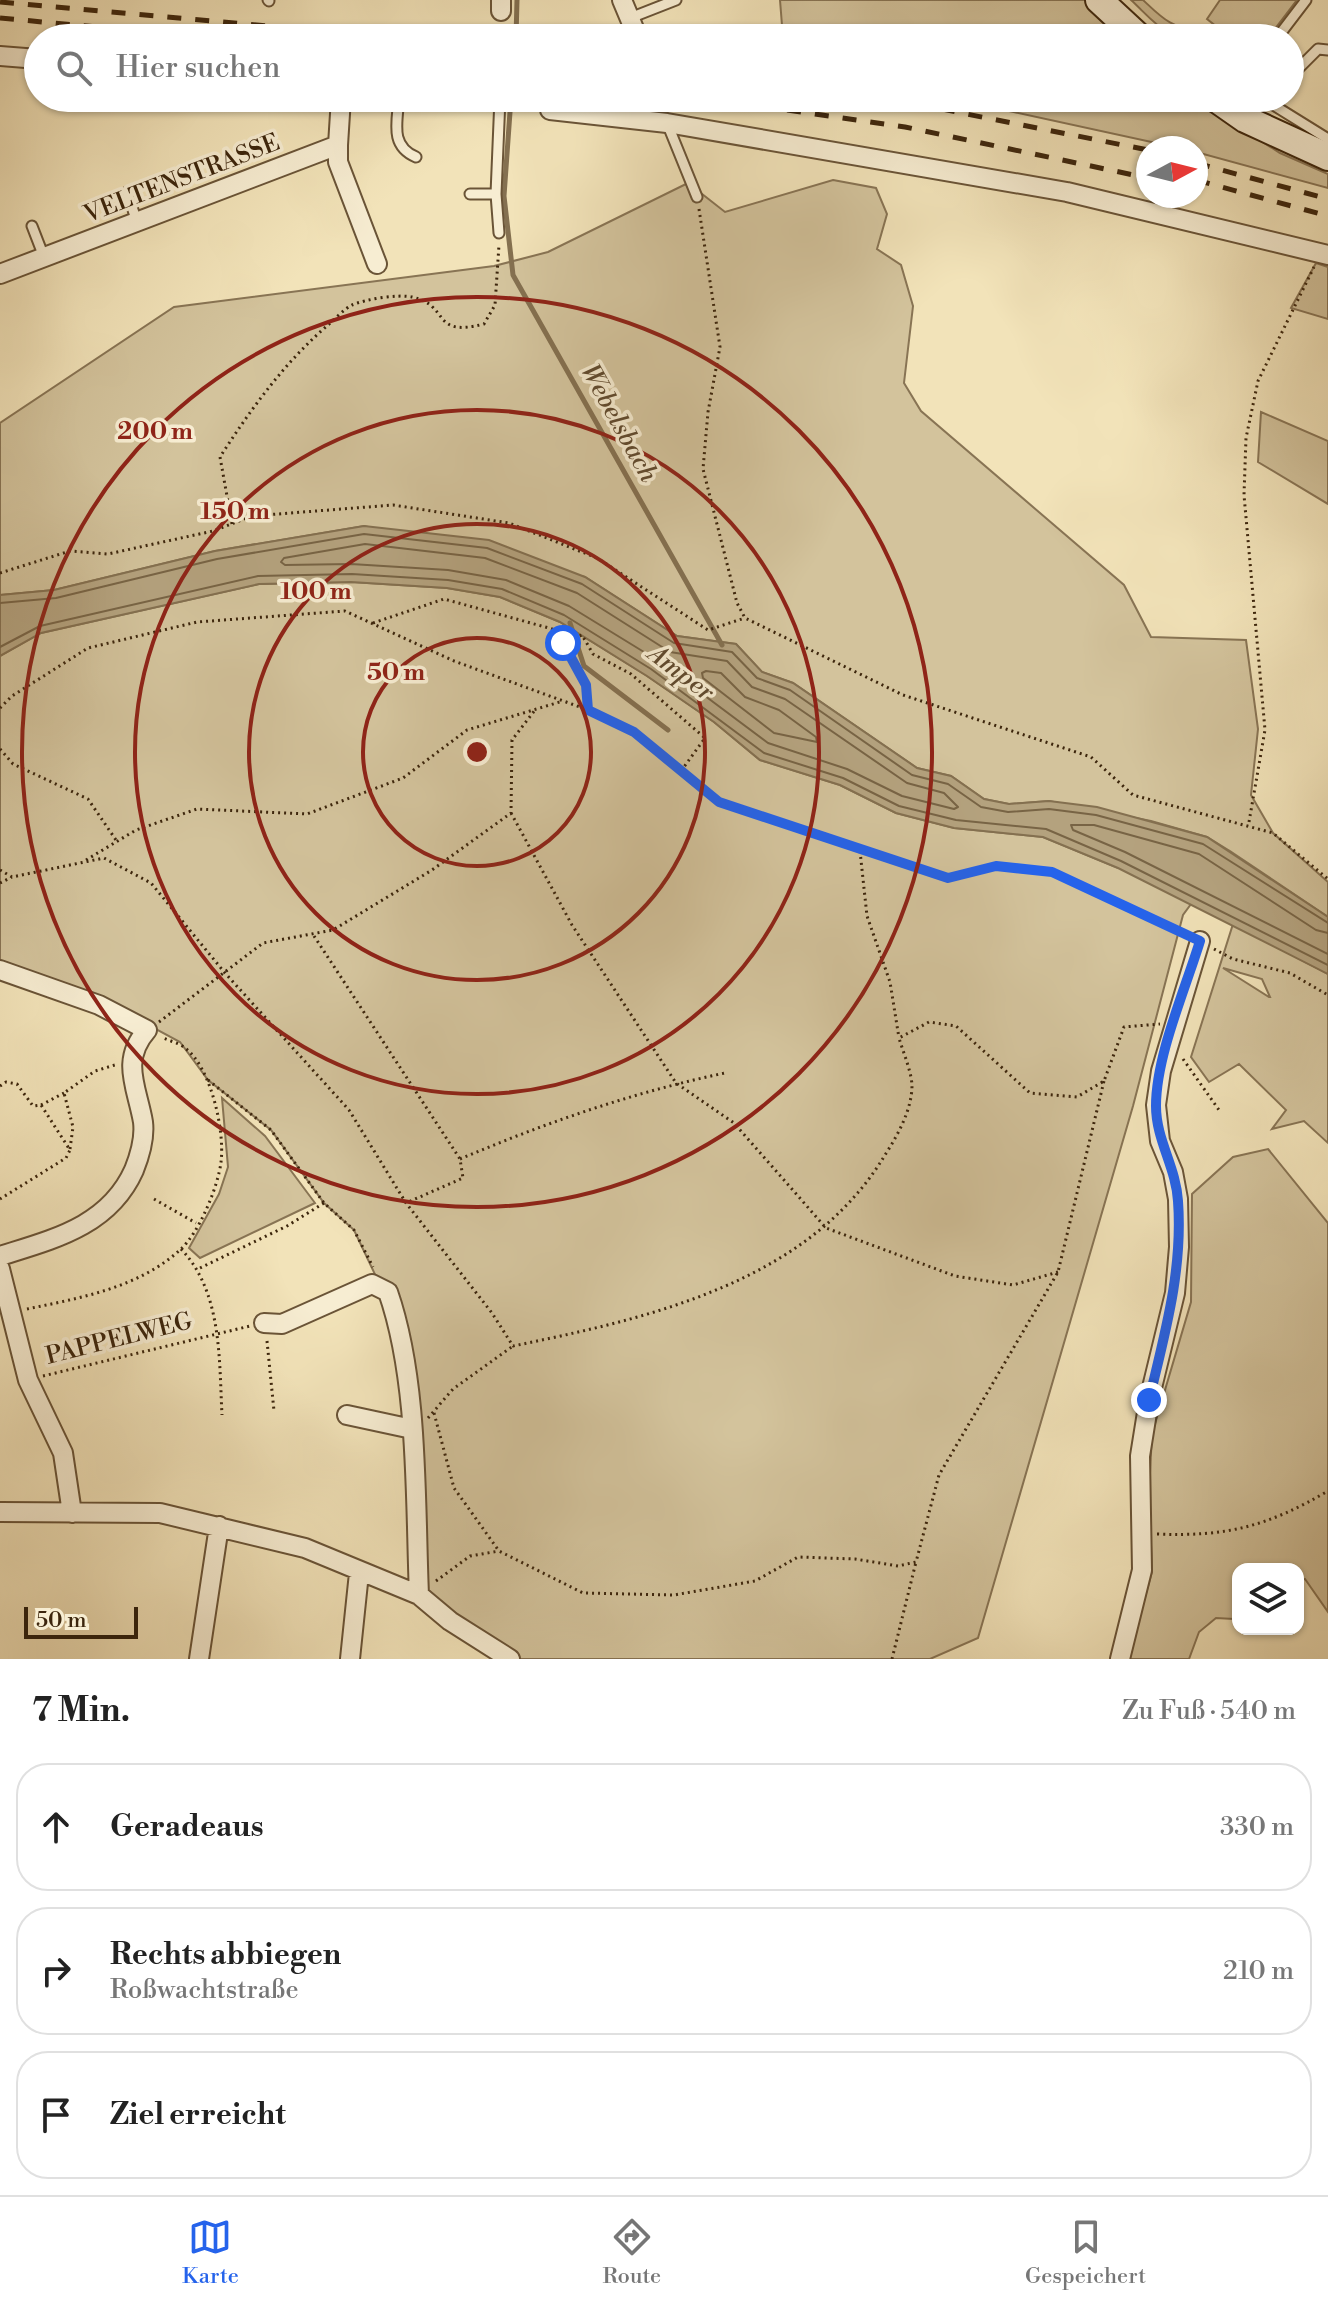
<!DOCTYPE html>
<html lang="de">
<head>
<meta charset="utf-8">
<style>
  body { margin:0; font-family:"Libre Bodoni",serif; background:#f6f6f6; color:#222 }
  .controls { position:absolute; right:24px; bottom:24px; display:grid; overflow:hidden; border-radius:16px; box-shadow:0 2px 6px #0004 }
  .controls button { width:72px; height:72px; display:grid; place-items:center; padding:0; border:0; border-bottom:2px solid #e0e0e0; background:#fff; color:#222; font:40px sans-serif }
  .compass { position:absolute; left:1136px; top:136px; width:72px; height:72px; border-radius:50%; background:#fff; box-shadow:0 2px 6px #0004; rotate:83deg }
  .scale { position:absolute; left:24px; bottom:20px; width:114px; box-sizing:border-box; padding-left:8px; border:4px solid #3c250c; border-top:0; font-size:22px; line-height:28px; white-space:nowrap; color:#3c250c; -webkit-text-stroke:6px #f7edd2; paint-order:stroke }
  .stop { position:absolute; width:24px; height:24px; margin:-18px; border:6px solid #2563eb; border-radius:50%; background:#fff }
  .stop.end { background:#2563eb; border-color:#fff; box-shadow:0 2px 8px #0008 }
  .list { margin:0; padding:0; list-style:none }
  h2 { display:flex; justify-content:space-between; align-items:center; height:104px; margin:0; padding:0 32px; font-size:34px }
  h2 small { font-size:26px; font-weight:400; color:#767676 }
  .list li { display:grid; grid-template-columns:52px 1fr auto; gap:24px; align-items:center; box-sizing:border-box; height:128px; margin:0 16px 16px; padding:0 16px; border:2px solid #e0e0e0; border-radius:32px }
  .list b { display:block; font-size:30px; white-space:nowrap }
  .list p { margin:0; font-size:26px; white-space:nowrap; color:#767676 }
  .list em { font-size:26px; font-style:normal; color:#767676 }
  .icon { flex:none; width:44px; height:44px; fill:none; stroke:currentColor; stroke-width:2; stroke-linecap:round; stroke-linejoin:round }
  .map { position:relative; flex:none; width:1328px; height:1659px; overflow:hidden }
  .search { position:absolute; background:#fff; box-shadow:0 2px 6px #0004; left:24px; right:24px; top:24px; height:88px; display:flex; align-items:center; gap:20px; box-sizing:border-box; padding:0 28px; border-radius:44px; color:#767676; font-size:30px }
  .sheet { height:536px; background:#fff }
  nav { display:flex; justify-content:space-around; align-items:center; box-sizing:border-box; height:112px; border-top:2px solid #e0e0e0; background:#fff; font-size:22px; color:#767676 }
  nav a { display:grid; justify-items:center; gap:4px }
  nav .on { color:#2563eb }
  .map>svg:first-child { display:block }
  .green { fill:#d3c39c; stroke:#887454; stroke-width:2; fill-rule:evenodd }
  .water { fill:#b4a27e; stroke:#847050; stroke-width:2 }
  .lines { fill:none; stroke-linecap:round; stroke-linejoin:round }
  .shore { stroke:#786445; stroke-width:2 }
  .stream { stroke:#847050; stroke-width:5 }
  .service-casing { stroke:#6a5437; stroke-width:13 }
  .minor-casing { stroke:#6a5437; stroke-width:22 }
  .secondary-casing { stroke:#3c250c; stroke-width:30 }
  .path { stroke:#3c250c; stroke-width:3; stroke-dasharray:2 4; stroke-linecap:butt }
  .service { stroke:#f7edd2; stroke-width:9 }
  .minor { stroke:#f7edd2; stroke-width:18 }
  .secondary { stroke:#f7edd2; stroke-width:26 }
  .rail { stroke:#3c250c; stroke-width:5; stroke-dasharray:14 14; stroke-linecap:butt }
  .route { stroke:#2563eb; stroke-width:10 }
  .ring { fill:none; stroke:#8f2418; stroke-width:4 }
  .labels { text-anchor:middle; dominant-baseline:central; stroke-width:7; stroke-linejoin:round; paint-order:stroke }
  .street-label { font-size:24px; fill:#3c250c; stroke:#f7edd2 }
  .water-label { font-size:26px; font-style:italic; fill:#604a2e; stroke:#f7edd2 }
  .centre { fill:#8f2418; stroke:#f7edd2; stroke-width:4 }
  .ring-label { font-size:24px; text-anchor:middle; font-weight:bold; fill:#8f2418; stroke:#f7edd2; stroke-width:7; stroke-linejoin:round; paint-order:stroke }
</style>
</head>
<body>
<div class="map">
<svg width="1328" height="1659" viewBox="0 0 1328 1659">
  <rect width="100%" height="100%" fill="#f2e3b9"/>
  <filter id="stains"><feTurbulence type="fractalNoise" baseFrequency=".0025" numOctaves="4"/><feColorMatrix values="0 0 0 0 .2 0 0 0 0 .09 0 0 0 0 .02 0 0 0 .5 -.17"/></filter>
  <radialGradient id="worn" r=".72"><stop offset=".6" stop-color="#630" stop-opacity="0"/><stop offset="1" stop-color="#630" stop-opacity=".3"/></radialGradient>
  <path class="green" d="M780,0H1086L1124,38H783Z
    M1131,0H1143C1157,13 1176,34 1197,26L1201,35C1171,47 1151,18 1131,0Z
    M1220,0H1297L1268,38H1231L1207,19Z
    M949,98H1193L1280,153L1328,174V188L1196,152V148H1179Z
    M833,180L876,188L887,214L877,249L901,265L913,306L904,383L921,411L1124,585L1151,637L1246,640L1258,729L1251,795L1273,833L1328,882V917L1230,851L1183,915L1133,1106L978,1638L930,1659H510L419,1595L412,1430L380,1285L354,1230L324,1203L271,1130L208,1080L180,1042L102,1000L0,960V656L41,633L259,584L351,582L447,588L500,597L560,622L647,676L714,722L760,760L840,785L896,813L954,828L1043,837L1118,868L1228,850L1207,837L1151,821L1049,801L1009,804L984,799L951,776L917,768L793,683L762,672L736,644L677,636L585,577L364,526L215,551L54,590L0,595V423L174,307L494,266L548,252L688,183L725,212Z
    M1316,263L1328,267V319L1291,308Z
    M1261,412L1328,441V504L1258,462Z
    M1233,924L1328,974V1143L1304,1121L1272,1129L1286,1110L1239,1064L1209,1082L1191,1057ZM1223,968L1262,979L1270,997H1269Z
    M222,1098L265,1136L315,1203L200,1258L189,1248L219,1194L228,1167Z
    M1268,1149L1328,1223V1612L1305,1579L1298,1580V1569H1238V1623L1234,1619L1216,1618L1199,1632L1189,1659H1128L1152,1572L1149,1492L1152,1434L1191,1302L1192,1194L1233,1157Z"/>
  <path class="water" d="M364,526L489,540L585,577L677,636L736,644L762,672L793,683L917,768L951,776L984,799L1009,804L1049,801L1097,807L1207,837L1328,917V974L1118,868L1043,837L954,828L896,813L840,785L760,760L714,722L647,676L560,622L500,597L447,588L351,582L259,584L41,633L0,656V595L54,590L215,551Z"/>
  <g class="lines">
    <path class="shore" d="M365,544L485,558L577,593L670,652L727,661L752,687L785,699L907,783L944,793L958,807L954,809L902,796L847,769L768,743L657,660L569,606L506,580L448,570L351,564L285,565L281,562L284,558Z
      M0,603L56,598L217,559L364,534L487,548L582,584L674,643L732,652L757,678L790,690L912,775L948,784L981,807L1008,812L1049,809L1096,815L1203,844L1328,923
      M0,647L40,626L258,576L352,574L448,580L502,589L564,615L651,669L764,753L843,778L899,806L956,820L1046,829L1121,861L1328,965
      M706,671L721,673L745,697L779,710L816,737L817,742L774,733L703,678L702,673Z
      M1328,933L1316,930L1199,854L1094,825H1071L1073,830L1125,852L1328,954"/>
    <path class="stream" d="M516,38L517,0
      M511,98L504,196L513,275L722,645
      M570,623L584,666L668,730"/>
    <g class="service-casing">
      <path id="service" d="M268,0L269,1
        M630,18L676,0
        M1277,38L1306,0
        M1290,77L1318,49L1328,50
        M399,98C397,123 390,146 416,157
        M1262,98L1328,139
        M667,123L697,197
        M127,192L137,222
        M470,194H496
        M32,226L44,257
        M499,233L496,194L500,98"/>
    </g>
    <g class="minor-casing">
      <path id="minor" d="M622,0L635,31
        M501,11V0
        M0,56L38,59
        M550,110L667,123L1067,192L1328,255
        M338,145V162L377,264
        M0,274L338,145L341,98
        M0,970L99,1005L147,1030C120,1061 137,1087 143,1122C145,1138 140,1155 134,1170C109,1226 54,1239 0,1256
        M0,1269L28,1380L63,1453L72,1513
        M264,1323L282,1324L372,1284L388,1292C419,1381 415,1500 419,1595
        M347,1415L412,1429
        M0,1512L160,1513L305,1548L419,1595L450,1621L510,1659
        M199,1659L219,1526
        M350,1659L359,1573
        M1120,1659L1142,1570L1140,1456L1149,1400L1175,1293L1179,1247L1178,1199L1173,1172L1160,1141L1156,1105L1161,1071L1200,941"/>
    </g>
    <g class="secondary-casing">
      <path id="secondary" d="M1099,0L1140,38
        M1215,98L1245,119L1328,157"/>
    </g>
    <path class="path" d="M531,38L539,32L619,34
      M513,99L536,106
      M699,209L720,347L708,412L703,469L737,603L745,618L903,695L1091,757L1133,795L1273,833L1328,879
      M232,524L220,457C251,409 284,363 328,325C335,319 344,309 352,305C366,299 398,294 412,297C451,305 430,338 484,324L495,305L499,245
      M0,573L70,551L108,554L213,531L252,516L393,505L509,523L597,558L708,630L745,618
      M373,623L444,599L556,630L586,685L588,710
      M563,643L582,635L593,654L631,674L705,738L681,771
      M0,708L12,696L88,648L197,622L345,611L454,661L588,710L634,732L719,802L828,835L860,851L948,878L996,866L1052,872L1186,935
      M0,749L13,764L88,799L116,840
      M511,813L572,925L676,1083L734,1123L826,1228L955,1276L1013,1285L1058,1272
      M1249,822L1265,730L1244,495L1246,438L1258,381L1314,267
      M860,851L867,916L890,982L899,1038
      M86,860L136,830L197,809L307,814L403,778L467,730L563,701
      M0,870L12,877L104,858L151,883L225,973L349,1110L406,1203L492,1313L513,1346C645,1319 802,1284 880,1163C894,1141 912,1113 912,1085C911,1070 903,1052 899,1038L929,1022L956,1026L1030,1093L1077,1097L1104,1081L1124,1027L1160,1024
      M0,883L12,877
      M314,936L460,1159L463,1178L406,1203
      M1214,949L1233,959L1290,973L1328,995
      M159,1022L263,943L333,930L432,870L511,813L512,740L535,710
      M1183,1059L1219,1110
      M208,1080L271,1130L324,1203L354,1230L373,1267
      M0,1086L6,1082L17,1084L33,1106L41,1105L70,1150L66,1158L0,1199
      M41,1105L64,1093
      M70,1149L73,1127L64,1093L95,1071L118,1064
      M460,1159C545,1123 634,1092 725,1073
      M154,1199L196,1223
      M181,1249C222,1292 219,1358 222,1415
      M200,1268L287,1226L324,1203
      M27,1309C80,1298 138,1288 180,1250C199,1233 218,1187 221,1162C225,1131 211,1067 185,1048C179,1043 170,1041 163,1038
      M267,1341L274,1411
      M43,1376L250,1326
      M434,1413L454,1488L499,1551L583,1593L674,1595L755,1581L798,1557L855,1559L898,1566L916,1562L939,1475L1058,1272L1104,1081
      M428,1418L453,1389L513,1346
      M1157,1534C1227,1537 1268,1526 1328,1491
      M436,1581L470,1556L499,1551
      M892,1659L916,1562"/>
    <use href="#service" class="service"/>
    <use href="#minor" class="minor"/>
    <use href="#secondary" class="secondary"/>
    <path class="rail" d="M0,2L401,38
      M0,18L215,38
      M704,98L905,127L1148,178
      M886,98L1148,150
      M1196,163L1328,199
      M1196,180L1328,216"/>
  </g>
  <g class="lines">
    <path class="route" d="M563,643L586,685L588,710L634,732L719,802L948,878L996,866L1052,872L1200,941C1185,990 1156,1056 1156,1106C1156,1140 1176,1167 1178,1201C1183,1270 1165,1333 1149,1400"/>
  </g>
  <g class="ring">
    <circle cx="477" cy="752" r="114"/>
    <circle cx="477" cy="752" r="228"/>
    <circle cx="477" cy="752" r="342"/>
    <circle cx="477" cy="752" r="455"/>
  </g>
  <g class="labels">
    <g class="street-label">
      <text transform="translate(182 179) rotate(-21)">VELTENSTRASSE</text>
      <text transform="translate(119 1339) rotate(-14)">PAPPELWEG</text>
    </g>
    <g class="water-label">
      <text transform="translate(619 423) rotate(61)">Webelsbach</text>
      <text transform="translate(681 673) rotate(37)">Amper</text>
    </g>
  </g>
  <circle cx="477" cy="752" r="12" class="centre"/>
  <g class="ring-label">
    <text x="155" y="439">200 m</text>
    <text x="235" y="519">150 m</text>
    <text x="316" y="599">100 m</text>
    <text x="396" y="680">50 m</text>
  </g>
  <rect width="100%" height="100%" filter="url(#stains)"/>
  <rect width="100%" height="100%" fill="url(#worn)"/>
</svg>
<div class="controls">
<button><svg class="icon" aria-label="layers" viewBox="0 0 24 24"><path d="M12 4l9 5-9 5-9-5zM3 14l9 5 9-5"/></svg></button>
</div>
<svg class="compass" viewBox="-18 -18 36 36"><path d="M0-13l5 13h-10z" fill="#e53935"/><path d="M0 13l5-13h-10z" fill="#767676"/></svg>
<div class="scale">50 m</div>
<div class="stop" style="left:563px;top:643px"></div>
<div class="stop end" style="left:1149px;top:1400px"></div>
<div class="search"><svg class="icon" aria-label="search" viewBox="0 0 24 24"><circle cx="10" cy="10" r="6"/><path d="M15 15l6 6"/></svg>Hier suchen</div>
</div>
<section class="sheet">
<h2>7 Min.<small>Zu Fuß · 540 m</small></h2>
<ul class="list">
<li><svg class="icon" aria-label="ahead" viewBox="0 0 24 24"><path d="M12 20V5M6 11l6-6 6 6"/></svg><div><b>Geradeaus</b></div><em>330 m</em></li>
<li><svg class="icon" aria-label="right" viewBox="0 0 24 24"><path d="M7 20v-9h11M14 6l5 5-5 5"/></svg><div><b>Rechts abbiegen</b><p>Roßwachtstraße</p></div><em>210 m</em></li>
<li><svg class="icon" aria-label="arrive" viewBox="0 0 24 24"><path d="M6 21V4h12l-3 4 3 4H6"/></svg><div><b>Ziel erreicht</b></div></li>
</ul>
</section>
<nav>
<a class="on"><svg class="icon" aria-label="map" viewBox="0 0 24 24"><path d="M3 6l6-2 6 2 6-2v14l-6 2-6-2-6 2zM9 4v14M15 6v14"/></svg>Karte</a>
<a><svg class="icon" aria-label="directions" viewBox="0 0 24 24"><path d="M12 3l9 9-9 9-9-9zM9 14v-3h6M13 9l2 2-2 2"/></svg>Route</a>
<a><svg class="icon" aria-label="saved" viewBox="0 0 24 24"><path d="M7 4h10v16l-5-4-5 4z"/></svg>Gespeichert</a>
</nav>
</body>
</html>
